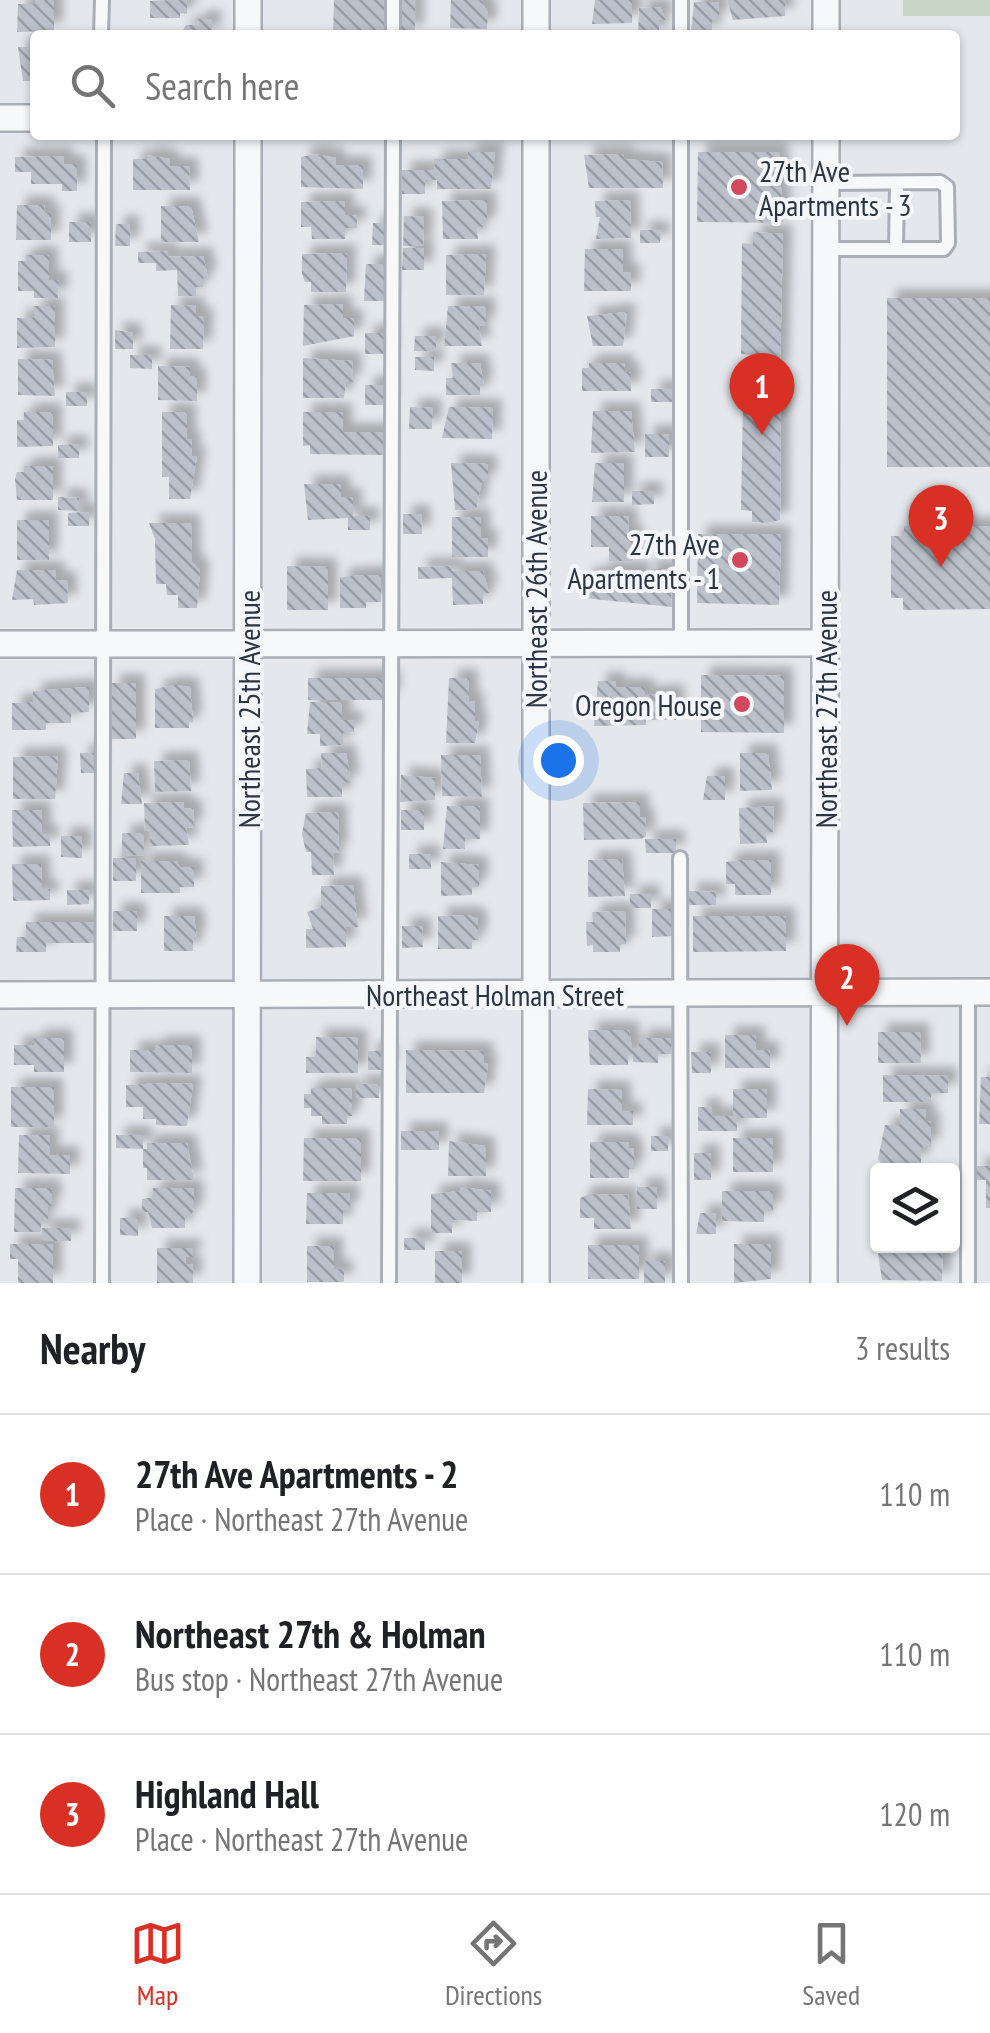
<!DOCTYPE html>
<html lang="en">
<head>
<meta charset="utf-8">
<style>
  body { margin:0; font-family:"PT Sans Narrow",sans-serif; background:#f2f2f2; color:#202124 }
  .controls { position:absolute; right:30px; bottom:30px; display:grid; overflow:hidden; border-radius:10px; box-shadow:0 2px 8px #0004 }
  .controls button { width:90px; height:90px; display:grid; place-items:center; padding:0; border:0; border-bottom:2px solid #e0e0e0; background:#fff; color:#202124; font:50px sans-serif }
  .you { position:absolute; left:558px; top:760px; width:35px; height:35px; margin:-25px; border:8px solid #fff; border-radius:50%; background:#1a73e8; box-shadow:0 0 0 15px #1a73e833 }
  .badge { display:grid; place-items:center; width:65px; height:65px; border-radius:50%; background:#d93025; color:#fff; font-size:32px; font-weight:700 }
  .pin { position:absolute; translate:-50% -82px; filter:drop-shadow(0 2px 5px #0008) }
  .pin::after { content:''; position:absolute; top:52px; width:35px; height:30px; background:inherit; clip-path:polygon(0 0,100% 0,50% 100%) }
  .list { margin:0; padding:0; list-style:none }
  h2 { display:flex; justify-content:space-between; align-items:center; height:130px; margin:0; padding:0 40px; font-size:42px }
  h2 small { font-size:32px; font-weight:400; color:#757577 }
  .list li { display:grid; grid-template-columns:65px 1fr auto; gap:30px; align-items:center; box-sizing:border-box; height:160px; padding:0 40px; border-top:2px solid #e0e0e0 }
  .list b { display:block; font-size:38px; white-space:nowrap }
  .list p { margin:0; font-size:32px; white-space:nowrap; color:#757577 }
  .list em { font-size:32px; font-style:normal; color:#757577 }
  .icon { flex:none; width:55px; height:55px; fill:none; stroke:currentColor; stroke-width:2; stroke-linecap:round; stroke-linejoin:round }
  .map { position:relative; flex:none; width:990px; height:1283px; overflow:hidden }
  .search { position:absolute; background:#fff; box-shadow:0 2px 8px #0004; left:30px; right:30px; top:30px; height:110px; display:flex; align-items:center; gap:25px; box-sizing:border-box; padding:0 35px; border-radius:10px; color:#757577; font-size:38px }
  .sheet { height:610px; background:#fff }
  nav { display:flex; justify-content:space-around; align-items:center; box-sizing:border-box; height:140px; border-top:2px solid #e0e0e0; background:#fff; font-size:28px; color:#757577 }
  nav a { display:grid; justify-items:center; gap:5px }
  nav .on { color:#d93025 }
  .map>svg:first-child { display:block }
  .grass { fill:#c9d6c5 }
  .building { fill:url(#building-back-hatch); filter:url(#shadow) }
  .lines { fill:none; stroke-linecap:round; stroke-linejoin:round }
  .service-casing { stroke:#a9aeb7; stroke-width:18 }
  .minor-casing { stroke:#a9aeb7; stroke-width:30 }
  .service { stroke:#f7f8fa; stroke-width:12 }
  .minor { stroke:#f7f8fa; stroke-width:25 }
  .poi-dot { fill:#d1495b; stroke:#f4f6f9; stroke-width:4 }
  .labels { text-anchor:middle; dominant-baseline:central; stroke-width:8; stroke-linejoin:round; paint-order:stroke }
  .poi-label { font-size:30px; fill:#2b3445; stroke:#f4f6f9; text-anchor:end }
  .street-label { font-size:30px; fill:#2b3445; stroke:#f4f6f9 }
</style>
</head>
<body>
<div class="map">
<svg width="990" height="1283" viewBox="0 0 990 1283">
  <defs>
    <pattern id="building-back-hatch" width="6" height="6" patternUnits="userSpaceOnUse" patternTransform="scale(2.5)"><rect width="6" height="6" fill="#bbc0ca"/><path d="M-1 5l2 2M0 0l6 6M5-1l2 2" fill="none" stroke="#989da6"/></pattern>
    <filter id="shadow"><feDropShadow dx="9" dy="-9" stdDeviation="5" flood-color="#0004"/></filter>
  </defs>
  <rect width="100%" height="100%" fill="#e4e7ec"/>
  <path class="grass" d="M903,0H990V16H903Z"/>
  <path class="building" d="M35,0H54V31L17,32L18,4H35Z
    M181,0L187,1V14L180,13V18H150V1Z
    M334,0H384V35H333Z
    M402,0H415V33H402Z
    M451,0H481L488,13L487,29L450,28Z
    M595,0H632V23L592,24Z
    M727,0H785V16L733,20Z
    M694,2H719V20H712V33H691Z
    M660,7L666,20H659V35H638L639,8Z
    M197,19H212V35H180L186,25H198Z
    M18,47H35V81H23Z
    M468,152H495L491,189H437V180H425V194H402V170H435L434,159H468Z
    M698,152H779L783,223L697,222Z
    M315,154L336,158V165H363V189L301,187V157Z
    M624,154V159L662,162L663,188H589L584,155Z
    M147,155L170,159V166H189L190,190H133V159H147Z
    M64,156V164H77V191H62V184H31V172H15V157Z
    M487,200V220L484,227L477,228L478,239H443L442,201Z
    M630,200L631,238L596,239L600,217H596L595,201Z
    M345,201V215H357V228H346L345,239H312L311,227H301V202Z
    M17,205H45L44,213H51V240H16Z
    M161,206H191L199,242H161Z
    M404,216L424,217L423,246H403Z
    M69,222H91V242H69Z
    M373,223H385V245H372Z
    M116,224H130V246H115Z
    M640,230H661L660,243H640Z
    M753,232L783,234L780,369H755L752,355L741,354L742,243L753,244Z
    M403,248H424V270H402Z
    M585,249H623V272H631V291H584Z
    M168,251V257L203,256L208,277H203V287H196V296H178L177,270L156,271V263H138V252Z
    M347,253L346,292H311V282H305L302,274V254Z
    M486,254L484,295H446V255Z
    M26,255H49V280H59L58,298H34V291H18V261H26Z
    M366,264H387V301H364Z
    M887,298H990V467H887Z
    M343,304V318H354V336L303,346L304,305Z
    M171,305L196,306V316L204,317L203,349H170Z
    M34,306H55V347L17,348V318H34Z
    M448,306H486V326H479L482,346H444Z
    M627,312L623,346H593L587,316Z
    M115,330L133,333V349H115Z
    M365,333H387V354H365Z
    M415,336H436V351H414Z
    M130,355H152V369L130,368Z
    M415,357H434V371L415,370Z
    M303,358L352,361L353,382H346L344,398H303Z
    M18,359L52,360L55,396L18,395Z
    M451,363H480L484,386H480V395H446V378H453Z
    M589,363H625V372H631V391H582V368H589Z
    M158,366L190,367V376H197V401L158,400Z
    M365,385H387V405H365Z
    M753,388L781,391L780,520L767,523L752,522V511L741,510L743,402L753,401Z
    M651,389H672V402H651Z
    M66,392H87V406H66Z
    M410,407L433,408L432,429H409Z
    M449,407L493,408L492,439L442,438Z
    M593,411H631L635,452L591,453Z
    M24,412H53V446L17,447V420H24Z
    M162,412H187V439H191L192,456H197L190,499H169V477H162Z
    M303,412H343V432H385V455L310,454V445L303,446Z
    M645,434H669V457H645Z
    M79,444V458H58V445Z
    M451,463L488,464V481H482L476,510H455Z
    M595,463H624V502H592Z
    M24,466H53V500H17L15,479L17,472H24Z
    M304,484H341V497H353V516H370V530H348V518L308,520Z
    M632,491H654V504L632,505Z
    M58,497L79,498V511L58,510Z
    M89,512V526H68V513Z
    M403,514H421L422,534H403Z
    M591,516H628L629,535H635L633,561H609V547H591Z
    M452,517H481V538H488V557H452Z
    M17,520H49V560H17Z
    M149,523H191L192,562L200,570L197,608H178V595H167L166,584H156L155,539Z
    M904,526H990V609L903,610V598H891V536H904Z
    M698,534H781L779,605L697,603Z
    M287,566L328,567V610H287Z
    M452,566V571H483L489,593L483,594V604L453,605L452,578L418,579V567Z
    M647,569H670L672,607L584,598V576H600V570H641L640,583H647Z
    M17,570H55L56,580H67L68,603L34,605L33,599L12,600Z
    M365,575H381V602H366V608H340V577Z
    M701,675L784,676V733L701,732Z
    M308,678H391V700H308Z
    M449,678H469V702L475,701V721H479L475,743H446Z
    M598,681H616V687H645V695L675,693L676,720H647L645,711L646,725L594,726Z
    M111,683H136V739H111Z
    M175,685L190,687L193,722H189V728H155V689Z
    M89,687V712L71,713V723H46V730H12V703L33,702V691Z
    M310,702H342V720H354V732L343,733V745L320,746V734H307Z
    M80,753H97V773H81Z
    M321,753H346L351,783L342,782V797H307L306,769L322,768Z
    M740,753H768L772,790L740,791Z
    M441,755H480L482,797L442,796Z
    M58,756L55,799H13V757Z
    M189,760L191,791L155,792L154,761Z
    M124,773H138L142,804H121Z
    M401,775L435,778V800L400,802Z
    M707,776H725V800H703Z
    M184,802V808H193L194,827L186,828L189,845L150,846V831H145L144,803Z
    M640,802V817H645L646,836L641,839L584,840L583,803Z
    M447,806H480V839H465V849H443Z
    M774,806L773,832H766L767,843L740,844L739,808Z
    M12,810H42V834H50V846L13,847Z
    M401,810H424V830H401Z
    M338,812L339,852L333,853L334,875H312L311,852H306L302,834L306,813Z
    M122,833H143L144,855L122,856Z
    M61,836H82V858L61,857Z
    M645,839H676V853H646Z
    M409,854H431V869H409Z
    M113,858H136V881H113Z
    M622,859L625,896L588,897V860Z
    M739,860H771V895H735V884H726V862Z
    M141,861H176L180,867H194V887H180V893H141Z
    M441,862L479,865V887H472V895L441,896Z
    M12,864H41L42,889H50V900L13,901Z
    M353,885L358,927H346V947L306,948V929H313L307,912L321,907V886Z
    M67,890H89V904L67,905Z
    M688,891L716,892V905H688Z
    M630,894H651V908H630Z
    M652,909H674V936L652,937Z
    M113,911H137V931H113Z
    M625,911L626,944L620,945V952H593V945L587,946L586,922H593L592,912Z
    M468,915L478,919V940H472V949H438V916Z
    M164,916H194L197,938H193V951H164Z
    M693,916H786V951L693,952Z
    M26,922H98V943H46V952H16L17,937H26Z
    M402,926H422L423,947L402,948Z
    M588,1030H629L632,1048H639V1038H671V1054H658V1063L633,1062V1054H628V1065H590Z
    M878,1032H920L921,1063H878Z
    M725,1035H756V1050H770V1068H725Z
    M316,1037L358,1038V1073H306V1057H316Z
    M34,1038H64V1072H34V1065H14V1045H34Z
    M155,1045H192V1073L130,1072V1050H155Z
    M406,1050L484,1051V1063H488L484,1093H406Z
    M368,1051H387V1070H368Z
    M691,1052H711V1073H692Z
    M883,1075L948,1076V1093H931V1102H883Z
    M981,1077H990V1124H979Z
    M164,1083L193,1084L187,1126L156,1125V1119H143V1107H126V1085Z
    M356,1084H379V1098H356Z
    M11,1087H54V1127H11Z
    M311,1088H352V1116H347V1124H322V1116H311V1108H304V1094H311Z
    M588,1089L622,1090V1111H633V1125H587Z
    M733,1089H767V1118H737V1131H698V1107H712V1116H733Z
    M900,1109H926V1121L931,1122V1147H921V1163H881L878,1159L885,1125H900Z
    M401,1131H439V1150H401Z
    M19,1135H50V1155H70V1174L18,1173Z
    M116,1135H143V1149L116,1148Z
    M651,1136H668V1151H651Z
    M304,1138H361V1181H303Z
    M733,1138H773V1172H733Z
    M449,1141L486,1146V1176H448Z
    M590,1142H629V1148H634V1169H629V1178H590Z
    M147,1143H187L194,1180H147V1168H143V1149H147Z
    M694,1153H711V1180H694Z
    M976,1166H990V1208H986V1180H976Z
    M460,1187L491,1191V1212H477V1221L452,1220V1233H431V1194L460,1191Z
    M637,1187H657V1209H637Z
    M15,1188H52V1206H48V1221L41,1217V1232H14Z
    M153,1188H194V1208L191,1216H185V1228H152L148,1212H142V1199L153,1197Z
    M722,1191H773V1211H764V1222L722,1221Z
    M307,1193H350V1210H343V1224H306Z
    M589,1194L628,1195L631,1229H594V1218H580V1198Z
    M700,1213H716V1234H696Z
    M120,1218H138V1236L120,1235Z
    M42,1228H71V1241H42Z
    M404,1238H425V1250H404Z
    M10,1244H53V1283H18V1259H10Z
    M734,1244H771V1279L734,1283Z
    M588,1245H639V1279H588Z
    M307,1246H334V1269H344V1282H307Z
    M877,1246H943L942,1281L882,1280Z
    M157,1248H193V1257H186V1264H193V1283H157Z
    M435,1251H462V1283H435Z
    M644,1261H665V1283H644Z"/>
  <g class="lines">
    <g class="service-casing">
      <path id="service" d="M393,0V35
        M681,0V35
        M101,35L102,0
        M825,249H944L948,243L947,187L940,182L826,183
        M896,249L897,183
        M681,643V135
        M680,858L681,1283
        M968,992V1283
        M102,1283L104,135
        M389,1283L393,135"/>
    </g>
    <g class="minor-casing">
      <path id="minor" d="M248,35V0
        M536,35V0
        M826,35V0
        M0,118H35
        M0,644L825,643
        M0,995L990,992
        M247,1283L248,135
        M536,1283V135
        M824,1283L826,135"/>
    </g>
    <use href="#service" class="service"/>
    <use href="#minor" class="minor"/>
  </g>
  <g class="poi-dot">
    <circle cx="739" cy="187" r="10"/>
    <circle cx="740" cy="560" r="10"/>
    <circle cx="742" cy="704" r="10"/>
  </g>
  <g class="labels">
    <g class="poi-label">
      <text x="759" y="170" text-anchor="start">27th Ave<tspan x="759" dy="34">Apartments - 3</tspan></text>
      <text x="720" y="543">27th Ave<tspan x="720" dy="34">Apartments - 1</tspan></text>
      <text x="722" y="704">Oregon House</text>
    </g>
    <g class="street-label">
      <text transform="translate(535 589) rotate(-90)">Northeast 26th Avenue</text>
      <text transform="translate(248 709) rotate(-90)">Northeast 25th Avenue</text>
      <text transform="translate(825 709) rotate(-90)">Northeast 27th Avenue</text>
      <text x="495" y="994">Northeast Holman Street</text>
    </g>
  </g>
</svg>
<div class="controls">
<button><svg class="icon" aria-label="layers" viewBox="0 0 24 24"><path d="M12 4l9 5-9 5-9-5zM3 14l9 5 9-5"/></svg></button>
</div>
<div class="you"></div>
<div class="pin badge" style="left:762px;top:435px">1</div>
<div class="pin badge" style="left:847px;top:1026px">2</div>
<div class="pin badge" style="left:941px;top:567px">3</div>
<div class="search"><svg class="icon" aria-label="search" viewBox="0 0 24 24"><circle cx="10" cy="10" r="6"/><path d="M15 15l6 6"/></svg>Search here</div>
</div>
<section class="sheet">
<h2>Nearby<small>3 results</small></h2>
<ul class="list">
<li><span class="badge">1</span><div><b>27th Ave Apartments - 2</b><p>Place · Northeast 27th Avenue</p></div><em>110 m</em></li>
<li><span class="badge">2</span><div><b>Northeast 27th &amp; Holman</b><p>Bus stop · Northeast 27th Avenue</p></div><em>110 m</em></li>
<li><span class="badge">3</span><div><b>Highland Hall</b><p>Place · Northeast 27th Avenue</p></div><em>120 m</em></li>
</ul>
</section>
<nav>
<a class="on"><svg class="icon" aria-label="map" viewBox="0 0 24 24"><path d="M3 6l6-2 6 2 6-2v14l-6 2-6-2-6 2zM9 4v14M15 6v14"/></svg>Map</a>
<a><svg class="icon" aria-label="directions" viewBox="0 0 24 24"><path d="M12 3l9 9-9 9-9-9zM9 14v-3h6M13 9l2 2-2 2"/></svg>Directions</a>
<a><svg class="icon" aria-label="saved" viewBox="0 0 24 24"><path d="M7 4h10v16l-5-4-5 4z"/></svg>Saved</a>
</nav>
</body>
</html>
